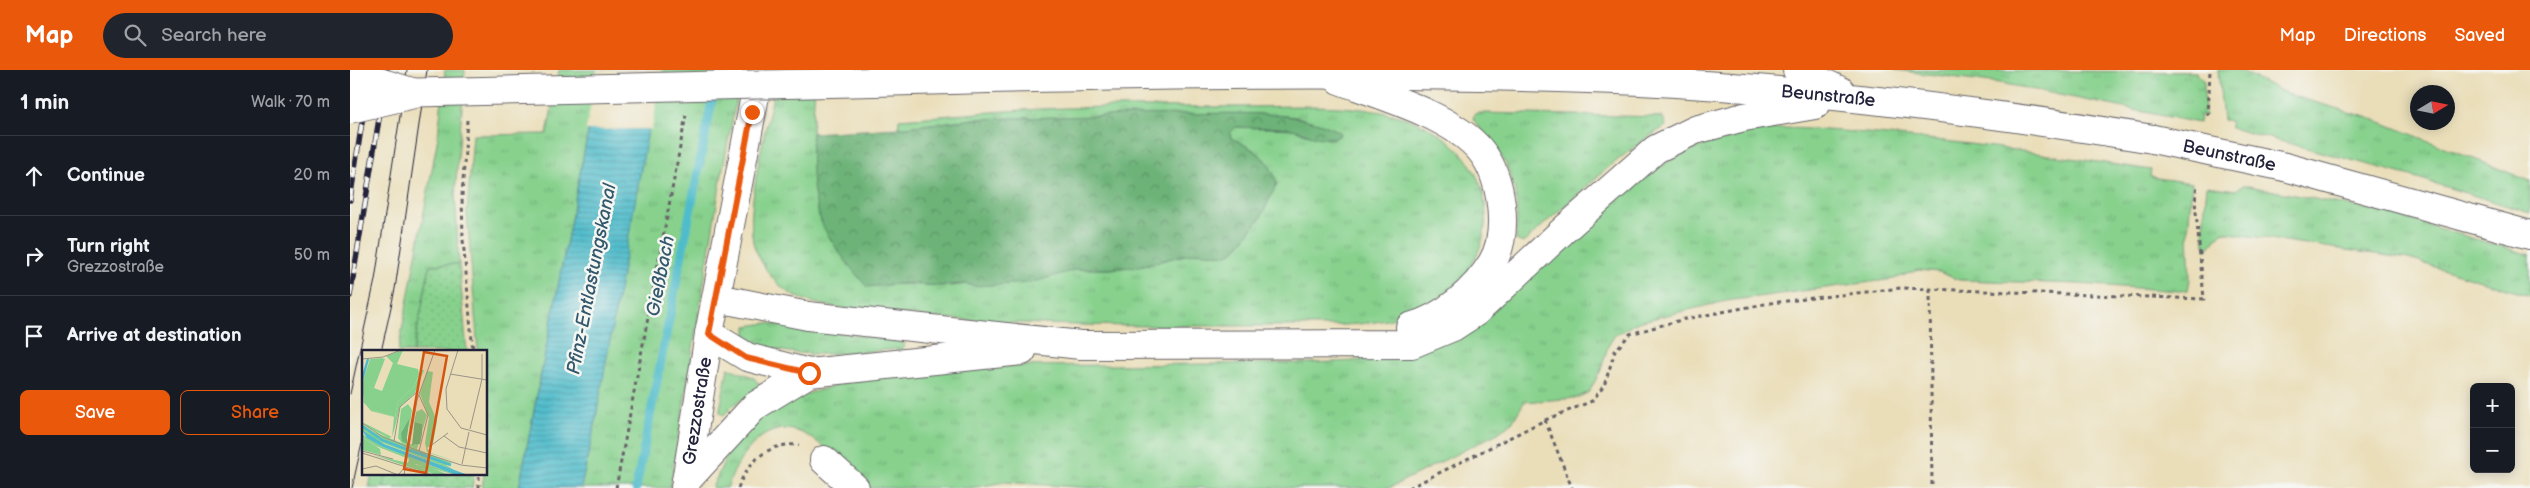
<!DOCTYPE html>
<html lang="en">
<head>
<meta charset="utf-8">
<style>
  body { margin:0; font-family:"Balsamiq Sans",sans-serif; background:#20242c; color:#f1f3f6 }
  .controls { position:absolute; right:15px; bottom:15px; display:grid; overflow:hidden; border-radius:8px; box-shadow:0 2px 12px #0003 }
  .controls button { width:45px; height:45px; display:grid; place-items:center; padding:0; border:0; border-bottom:1px solid #363941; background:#171b24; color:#f1f3f6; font:25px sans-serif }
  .compass { position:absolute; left:2060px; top:15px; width:45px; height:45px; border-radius:50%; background:#171b24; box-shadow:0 2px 12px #0003; rotate:80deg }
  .stop { position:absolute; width:15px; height:15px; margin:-11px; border:4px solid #ea580c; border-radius:50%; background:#fff }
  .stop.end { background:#ea580c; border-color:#fff; box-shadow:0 1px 5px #0008 }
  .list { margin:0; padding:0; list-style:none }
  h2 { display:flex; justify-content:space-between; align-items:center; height:65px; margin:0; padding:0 20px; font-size:21px }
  h2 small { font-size:16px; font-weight:400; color:#9ea1a6 }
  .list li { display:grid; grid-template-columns:32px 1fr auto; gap:15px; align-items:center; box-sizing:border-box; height:80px; padding:0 20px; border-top:1px solid #363941 }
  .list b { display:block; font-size:19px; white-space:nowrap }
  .list p { margin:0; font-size:16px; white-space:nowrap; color:#9ea1a6 }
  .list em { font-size:16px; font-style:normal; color:#9ea1a6 }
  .actions { display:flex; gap:10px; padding:15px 20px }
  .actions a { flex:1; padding:11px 0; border:1px solid #ea580c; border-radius:8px; text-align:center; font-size:18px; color:#ea580c }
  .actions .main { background:#ea580c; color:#fff }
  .icon { flex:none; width:28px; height:28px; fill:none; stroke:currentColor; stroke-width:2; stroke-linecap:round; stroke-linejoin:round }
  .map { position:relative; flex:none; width:2180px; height:418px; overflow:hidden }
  header { display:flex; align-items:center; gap:30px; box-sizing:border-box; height:70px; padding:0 25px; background:#ea580c; color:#fff }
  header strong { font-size:24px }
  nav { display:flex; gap:28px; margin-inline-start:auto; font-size:18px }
  .search { width:350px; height:45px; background:#20242c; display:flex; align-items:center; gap:12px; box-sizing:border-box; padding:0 18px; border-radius:28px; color:#9ea1a6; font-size:19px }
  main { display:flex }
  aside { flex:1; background:#171b24 }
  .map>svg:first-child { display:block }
  .grass { fill:url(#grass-tufts); stroke:#547a64 }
  .forest { fill:url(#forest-crowns); stroke:#486a5a }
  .park { fill:url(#park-dots); stroke:#547a64 }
  .water { fill:url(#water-rules); stroke:#396f83 }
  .pier { fill:#eadeb9 }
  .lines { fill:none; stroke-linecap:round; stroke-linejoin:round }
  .stream { stroke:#50bccb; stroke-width:9 }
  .street-casing { stroke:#686467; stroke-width:30 }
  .secondary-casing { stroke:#686467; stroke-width:30 }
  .primary-casing { stroke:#686467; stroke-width:30 }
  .path { stroke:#686467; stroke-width:3; stroke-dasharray:4 4; stroke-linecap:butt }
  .street { stroke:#fff; stroke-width:28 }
  .secondary { stroke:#fff; stroke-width:28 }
  .primary { stroke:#fff; stroke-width:28 }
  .tram { stroke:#22223b; stroke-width:1 }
  .rail-casing { stroke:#22223b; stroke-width:5.5 }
  .rail { stroke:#f6f6f2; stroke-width:4; stroke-dasharray:11; stroke-linecap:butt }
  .primary-bridge-casing { stroke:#686467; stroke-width:30; stroke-linecap:butt }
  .highway-bridge-casing { stroke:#686467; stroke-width:30; stroke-linecap:butt }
  .primary-bridge { stroke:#fff; stroke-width:28 }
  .highway-bridge { stroke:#fff; stroke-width:28 }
  .route { stroke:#ea580c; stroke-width:6 }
  .labels { text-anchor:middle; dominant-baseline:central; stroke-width:5; stroke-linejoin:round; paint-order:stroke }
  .street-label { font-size:18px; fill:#22223b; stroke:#f6f6f2 }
  .water-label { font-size:19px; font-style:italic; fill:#32586d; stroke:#f6f6f2 }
  .inset-river { fill:none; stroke:#50bccb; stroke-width:2.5 }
  .inset-road { fill:none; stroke:#9a9387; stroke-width:1 }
  .view { fill:#d45411; fill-opacity:0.15; stroke:#d45411; stroke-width:2.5 }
  .inset-edge { fill:none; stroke:#22223b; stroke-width:2.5 }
</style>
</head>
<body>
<header>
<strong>Map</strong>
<div class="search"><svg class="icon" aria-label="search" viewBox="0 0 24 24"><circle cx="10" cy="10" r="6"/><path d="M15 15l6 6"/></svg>Search here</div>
<nav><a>Map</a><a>Directions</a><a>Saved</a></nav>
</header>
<main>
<aside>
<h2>1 min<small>Walk · 70 m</small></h2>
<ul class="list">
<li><svg class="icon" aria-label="ahead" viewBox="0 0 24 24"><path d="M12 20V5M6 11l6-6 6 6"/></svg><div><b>Continue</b></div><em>20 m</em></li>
<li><svg class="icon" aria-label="right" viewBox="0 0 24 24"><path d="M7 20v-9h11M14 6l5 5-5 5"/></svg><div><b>Turn right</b><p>Grezzostraße</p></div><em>50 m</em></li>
<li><svg class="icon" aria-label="arrive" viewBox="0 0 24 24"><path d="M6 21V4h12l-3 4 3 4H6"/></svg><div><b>Arrive at destination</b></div></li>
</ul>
<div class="actions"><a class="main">Save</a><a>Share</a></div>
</aside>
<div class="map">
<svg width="2180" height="418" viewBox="0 0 2180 418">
  <defs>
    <pattern id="grass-tufts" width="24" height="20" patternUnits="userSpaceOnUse" patternTransform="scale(1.25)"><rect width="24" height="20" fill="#87d18d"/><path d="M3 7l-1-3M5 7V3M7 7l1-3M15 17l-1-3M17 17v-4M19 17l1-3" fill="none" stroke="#74b37b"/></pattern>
    <pattern id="forest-crowns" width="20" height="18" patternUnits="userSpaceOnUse" patternTransform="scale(1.25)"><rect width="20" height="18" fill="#6db378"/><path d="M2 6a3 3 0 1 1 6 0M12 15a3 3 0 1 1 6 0" fill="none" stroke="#599164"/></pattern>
    <pattern id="park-dots" width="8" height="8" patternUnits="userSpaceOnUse" patternTransform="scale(1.25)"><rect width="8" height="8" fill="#87d18d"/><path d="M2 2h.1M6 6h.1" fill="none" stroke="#74b37b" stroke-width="1.8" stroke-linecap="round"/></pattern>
    <pattern id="water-rules" width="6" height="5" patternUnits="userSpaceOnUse" patternTransform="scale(1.25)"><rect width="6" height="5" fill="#50bccb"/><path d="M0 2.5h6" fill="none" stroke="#4298a6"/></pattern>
  </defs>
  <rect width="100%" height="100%" fill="#f6f6f2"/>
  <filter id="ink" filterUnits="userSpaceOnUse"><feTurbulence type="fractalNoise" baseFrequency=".02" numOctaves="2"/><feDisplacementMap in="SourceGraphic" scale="10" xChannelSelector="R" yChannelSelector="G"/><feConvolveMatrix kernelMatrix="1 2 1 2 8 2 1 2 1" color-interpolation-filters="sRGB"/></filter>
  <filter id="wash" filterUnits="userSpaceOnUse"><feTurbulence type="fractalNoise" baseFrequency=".0096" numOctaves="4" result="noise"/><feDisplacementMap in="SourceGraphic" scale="20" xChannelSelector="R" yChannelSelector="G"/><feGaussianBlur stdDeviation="1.12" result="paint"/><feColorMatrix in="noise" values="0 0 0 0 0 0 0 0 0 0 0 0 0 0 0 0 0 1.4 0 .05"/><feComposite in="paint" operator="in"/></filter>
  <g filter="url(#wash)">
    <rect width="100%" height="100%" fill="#eadeb9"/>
    <path class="grass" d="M95,0H115L105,124L109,194L80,195L63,282H48L88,67Z
      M209,0H250L169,418H132L134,404H136V282H128L117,142L123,65L197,64Z
      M309,0H392L372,103L320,418H231Z
      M429,0H466L462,63L465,121L471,151L493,187L546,214L602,216L616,214L625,216L709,204L727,199H760L789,196L848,182L876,185L885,180L911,147L927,113C918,86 905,80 881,68L879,63L886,57L945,59L955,64L980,69L989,66L990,63L948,47L907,44L624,49L548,58L549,49C596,46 644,41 691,39C755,36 821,37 885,37C940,37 1009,31 1061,50C1156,85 1162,195 1070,239C1041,253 1010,254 978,256C835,255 693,260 551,244C518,240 478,240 447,227C427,218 415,200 406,181C390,148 421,39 429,0Z
      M1545,0L1846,2L1854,12L1855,46L1850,45L1849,53L1650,13Z
      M1868,0H1890L1937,24L2023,49L2180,111V143L2061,106L1881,58L1880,51L1873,50Z
      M1130,43L1313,47L1316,56L1292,71L1255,100L1173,173L1166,170C1168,130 1168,110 1144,75C1138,65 1128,59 1123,48L1125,44Z
      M1438,58C1560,63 1681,82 1801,100L1800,107L1842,113L1838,163L1840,209L1838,220L1829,221L1729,214L1609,210L1589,202L1568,200L1544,209L1376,231L1288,252L1265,265L1258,276L1251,300L1239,322L1227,328L1174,332L1162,353L1148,363L1039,418H740L655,412L621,418H520C503,403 468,367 447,361C411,350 387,390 377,418H362L382,374L417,340L460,323L501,311L545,303L665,296L958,293L1004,291L1048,283L1314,94C1359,70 1388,62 1438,58Z
      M1893,115L2037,143L2180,185V226L2059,189L1872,162L1856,181L1853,159L1857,116L1886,120Z
      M417,253L551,271L555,275L552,279C508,281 430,295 396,265V256Z
      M378,298L403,307L409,314L408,319L385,334L374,345L370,343V339Z
      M22,404H36L33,418H19Z"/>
    <path class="forest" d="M828,44C877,44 947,38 990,62L989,66C966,73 958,61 937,58C921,57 903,58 886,57L880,63L881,68C905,80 918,86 927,113L911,147L885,180L876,185L848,182L789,196L760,199H727L681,213L625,216L616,214L587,216L558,213L517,217C503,201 478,170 471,151C461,124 461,92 462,63L548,58L624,49Z"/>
    <path class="park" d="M109,194L117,282H63L80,195Z
      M36,404H124L122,418H33Z"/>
    <path class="water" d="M250,0H309L243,364L231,418H169Z"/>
    <path class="pier" d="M247,0H312L302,59L236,60Z"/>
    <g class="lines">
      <path class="stream" d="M286,418L368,0"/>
    </g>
  </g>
  <g filter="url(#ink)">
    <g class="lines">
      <g class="street-casing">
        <path id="street" d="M474,390L505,418"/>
      </g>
      <g class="secondary-casing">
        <g id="secondary">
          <path id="s1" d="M335,418L359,264L410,0"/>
        </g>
      </g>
      <g class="primary-casing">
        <g id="primary">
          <path d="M1447,0L1491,21"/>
          <path d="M989,10C1030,25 1103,46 1131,81C1152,107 1160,163 1142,193C1125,221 1093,248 1060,257"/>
          <path id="s2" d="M523,12C779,5 1034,0 1290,11C1462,20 1633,41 1803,69"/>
          <path d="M1935,97L2180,165"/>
          <path d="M367,228L458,246L731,275L1062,274L1103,257L1126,242L1216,158L1306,79L1345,60L1394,47L1465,35"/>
          <path d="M359,264L397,287L459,303"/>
          <path d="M336,411L405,336L459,303L672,281"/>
        </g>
      </g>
      <path class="path" d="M1858,46L1860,0
        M117,50L112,126L113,169L123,282
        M1580,219L1582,418
        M1195,350L1222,418
        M129,418V404
        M266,418L336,45
        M388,418C398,391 419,372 449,375
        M1059,418L1195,350L1242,331L1254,316L1265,281L1280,264L1335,249L1420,233L1551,218L1854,229L1845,131L1847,114"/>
      <use href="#street" class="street"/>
      <use href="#secondary" class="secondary"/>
      <use href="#primary" class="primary"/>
      <path class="tram" d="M31,282L45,219L77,0
        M0,324L25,210L57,0
        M2,418L14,364"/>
      <g class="rail-casing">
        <path id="rail" d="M0,130L20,0
          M0,226L37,0"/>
      </g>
      <use href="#rail" class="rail"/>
      <g class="primary-bridge-casing">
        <g id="primary-bridge">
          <path d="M0,24L523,12"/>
          <path id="s3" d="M1803,69L1935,97"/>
        </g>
      </g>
      <g class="highway-bridge-casing">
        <path id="highway-bridge" d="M0,3L65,23
          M0,39L64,24"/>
      </g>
      <use href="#primary-bridge" class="primary-bridge"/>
      <use href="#highway-bridge" class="highway-bridge"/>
    </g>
  </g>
  <g class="lines" filter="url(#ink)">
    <path class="route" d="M402,42L359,264L396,288L459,303"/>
  </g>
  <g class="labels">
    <g class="street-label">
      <text stroke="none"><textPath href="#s2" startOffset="956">Beunstraße</textPath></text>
      <text stroke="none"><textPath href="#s3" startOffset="78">Beunstraße</textPath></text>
      <text stroke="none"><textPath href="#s1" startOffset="78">Grezzostraße</textPath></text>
    </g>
    <g class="water-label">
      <text transform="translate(311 206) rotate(-79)">Gießbach</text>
      <text transform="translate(242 209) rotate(-79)">Pfinz-Entlastungskanal</text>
    </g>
  </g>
  <g transform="translate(12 280)">
    <rect width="125" height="125" fill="#eadeb9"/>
    <path d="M59,20H62L53,43L38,57L32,81L30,87L27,88L15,82L6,77L0,72L30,87L32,67L9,61L0,50L13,61L33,67L36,51L52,37ZM65,21L71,22L67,52L75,71L71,93L65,98L69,103L99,113L70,104L65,102L63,93L67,68L58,44ZM46,54L50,60L46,89L48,67L39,83L43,93L54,95L60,74L53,72L54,62L60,59L65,65L55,99L40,93L36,88L39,59ZM0,74L12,82L90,113L84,115L92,120L16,91L0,80ZM0,84L21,97L94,125L53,114L71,125L11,105L46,113L47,109L14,96L0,87Z" fill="#87d18d"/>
    <path d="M54,66L53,72L60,74V84L58,94L50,95L53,68ZM48,67L45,87V94L40,91L39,83Z" fill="#6db378"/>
    <path d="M41,0L35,14L56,19L57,24L52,37L36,51L33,67L13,61L2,53L0,34L8,9L20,8L23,9L12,38L20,41L31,13L24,6ZM0,87L18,99L19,105L0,100ZM53,115L65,116L87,125H73Z" fill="#87d18d"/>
    <path d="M0,80L22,94L106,125H94L21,97L5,88Z" fill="#50bccb"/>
    <path class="inset-river" d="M0,30L6,9M0,76L20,90L44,99M47,100L89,115"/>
    <path class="inset-road" d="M96,0L84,39L85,59L99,78L125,85M0,9L21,7L39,0M88,24L125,30M0,73L21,87L59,102L99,115L125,118M108,79L120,29V4M82,86L97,97L125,103M32,91L38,57L55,42M67,97L86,83M0,101L31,109M57,101L66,65L57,45M0,103L69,125M100,114L107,82M0,119L14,116L36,125L44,116M42,125L55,50L73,0"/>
    <path class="view" d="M62,2L85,6L64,123L42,119Z"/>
    <rect width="125" height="125" class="inset-edge"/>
  </g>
</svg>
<div class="controls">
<button>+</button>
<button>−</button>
</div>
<svg class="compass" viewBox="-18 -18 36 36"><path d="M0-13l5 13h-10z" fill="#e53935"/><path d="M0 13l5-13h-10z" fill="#9ea1a6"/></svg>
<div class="stop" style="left:459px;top:303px"></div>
<div class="stop end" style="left:402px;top:42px"></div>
</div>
</main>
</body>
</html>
